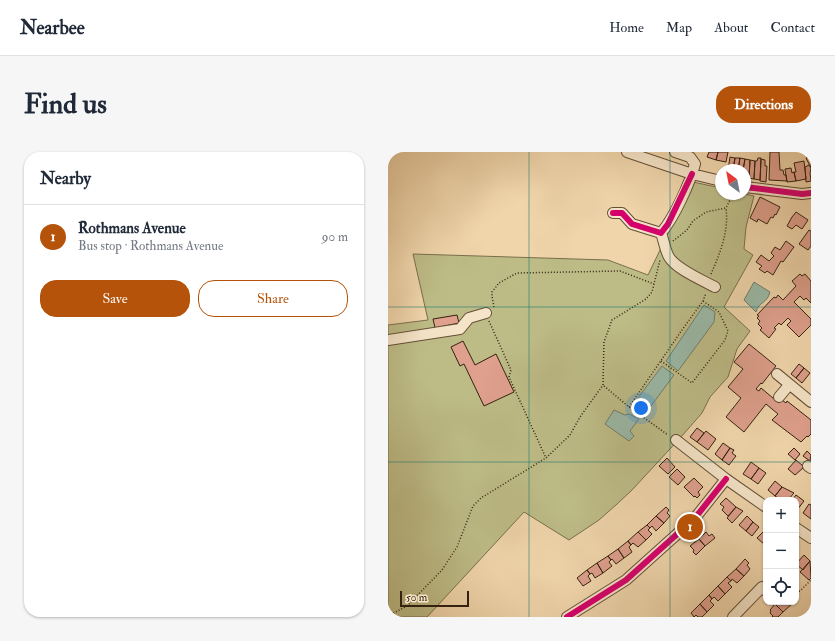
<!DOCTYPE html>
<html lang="en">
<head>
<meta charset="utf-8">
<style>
  body { margin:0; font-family:"IM FELL Double Pica",serif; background:#f6f6f7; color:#1f2937 }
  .controls { position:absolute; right:12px; bottom:12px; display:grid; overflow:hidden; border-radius:8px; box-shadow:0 1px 3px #0004 }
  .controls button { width:36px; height:36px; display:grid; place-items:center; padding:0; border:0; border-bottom:1px solid #e0e1e3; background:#fff; color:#1f2937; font:20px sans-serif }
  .compass { position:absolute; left:327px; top:12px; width:36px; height:36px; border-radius:50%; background:#fff; box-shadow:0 1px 3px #0004; rotate:328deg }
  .scale { position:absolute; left:12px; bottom:10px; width:69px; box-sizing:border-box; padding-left:4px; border:2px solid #352210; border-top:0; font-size:11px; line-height:14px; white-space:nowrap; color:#352210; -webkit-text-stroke:3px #f5e4c8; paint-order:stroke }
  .you { position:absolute; left:253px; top:256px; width:14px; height:14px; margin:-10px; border:3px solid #fff; border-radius:50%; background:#1a73e8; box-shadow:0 0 0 6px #1a73e833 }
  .badge { display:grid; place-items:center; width:26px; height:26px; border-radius:50%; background:#b45309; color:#fff; font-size:13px; font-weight:700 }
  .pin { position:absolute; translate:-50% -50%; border:2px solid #fff; box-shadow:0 1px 4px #0006 }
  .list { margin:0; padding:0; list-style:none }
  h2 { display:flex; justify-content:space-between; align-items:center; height:52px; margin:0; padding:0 16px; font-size:17px }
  h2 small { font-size:13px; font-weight:400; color:#747a83 }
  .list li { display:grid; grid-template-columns:26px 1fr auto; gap:12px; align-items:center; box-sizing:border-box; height:64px; padding:0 16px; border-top:1px solid #e0e1e3 }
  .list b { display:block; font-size:15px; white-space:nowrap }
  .list p { margin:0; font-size:13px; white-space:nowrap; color:#747a83 }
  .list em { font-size:13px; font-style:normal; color:#747a83 }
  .actions { display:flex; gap:8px; padding:12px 16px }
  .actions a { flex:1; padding:9px 0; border:1px solid #b45309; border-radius:16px; text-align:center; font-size:14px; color:#b45309 }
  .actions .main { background:#b45309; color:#fff }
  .icon { flex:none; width:22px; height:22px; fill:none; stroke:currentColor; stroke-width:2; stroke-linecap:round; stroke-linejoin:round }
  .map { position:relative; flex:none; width:423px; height:465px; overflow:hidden; border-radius:16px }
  header { display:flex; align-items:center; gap:24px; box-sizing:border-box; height:56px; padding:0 20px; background:#fff; border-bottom:1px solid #e0e1e3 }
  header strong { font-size:19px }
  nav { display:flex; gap:22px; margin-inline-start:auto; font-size:14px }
  .intro { display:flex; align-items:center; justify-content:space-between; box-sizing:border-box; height:96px; padding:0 24px }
  h1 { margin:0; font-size:28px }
  .button { padding:10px 18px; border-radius:16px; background:#b45309; color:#fff; font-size:14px; font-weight:700 }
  main { display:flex; gap:24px; padding:0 24px }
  aside { flex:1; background:#fff; border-radius:16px; box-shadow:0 1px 3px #0004 }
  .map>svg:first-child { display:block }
  .green { fill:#bdbc87; stroke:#796f4c }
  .water { fill:#9ab9a7; stroke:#727d6b }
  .building { fill:#dfa08d; stroke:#352210 }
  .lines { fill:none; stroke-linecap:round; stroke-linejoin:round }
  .minor-casing { stroke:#644f37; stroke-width:12 }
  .path { stroke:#352210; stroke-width:1.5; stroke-dasharray:1 2; stroke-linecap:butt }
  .minor { stroke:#f5e4c8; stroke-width:10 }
  .cycleway-casing { stroke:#f5e4c8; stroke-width:8 }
  .cycleway { stroke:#d6006c; stroke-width:6 }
  .grid { fill:none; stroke:#0f766e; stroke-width:1; stroke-opacity:0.55 }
</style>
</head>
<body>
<header>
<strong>Nearbee</strong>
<nav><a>Home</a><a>Map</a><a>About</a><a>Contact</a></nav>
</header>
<div class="intro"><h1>Find us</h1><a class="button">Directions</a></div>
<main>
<aside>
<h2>Nearby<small></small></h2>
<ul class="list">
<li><span class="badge">1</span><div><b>Rothmans Avenue</b><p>Bus stop · Rothmans Avenue</p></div><em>90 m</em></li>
</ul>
<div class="actions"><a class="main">Save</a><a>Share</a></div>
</aside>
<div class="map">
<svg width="423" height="465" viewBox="0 0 423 465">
  <rect width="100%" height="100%" fill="#f0d5ab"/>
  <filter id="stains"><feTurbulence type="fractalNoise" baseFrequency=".005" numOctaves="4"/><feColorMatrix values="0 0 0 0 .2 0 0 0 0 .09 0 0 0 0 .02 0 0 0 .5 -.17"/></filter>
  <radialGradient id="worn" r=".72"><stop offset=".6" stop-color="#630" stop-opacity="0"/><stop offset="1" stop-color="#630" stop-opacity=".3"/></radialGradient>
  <path class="green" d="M305,30L333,36V42H357L366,44L358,75L356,97L365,103L336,155L362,179L349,197L340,225L322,245L314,261L293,285L244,338L228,353L211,368L181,388L136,360L39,465H0V173L40,168L25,102L220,108L260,123Z"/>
  <path class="water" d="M366,130L382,140C379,152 371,149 368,160L356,148Z
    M316,153L327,160L326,170L290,219L278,209Z
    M274,214L286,223L257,262L247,255L249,247Z
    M226,258L237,263L241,262L251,267L242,279L246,284L241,289L217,272Z"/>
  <path class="building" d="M321,0H330L328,8L319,5Z
    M330,0H340L338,10L328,8Z
    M382,0H391L392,18H395L396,23H398L399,29L381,28Z
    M423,0V16L418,6L423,4L421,1Z
    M342,5L347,6L345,18H340Z
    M347,6H352L350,18H345Z
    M352,6L357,7L355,18H350Z
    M370,6H373L372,28L366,27L367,9H369Z
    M357,7L362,8L361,26L357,25V18H355Z
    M373,7L377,8V14H379L378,30L372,29Z
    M362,8L367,9L366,27L361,26Z
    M416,9L418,27L408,29L406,20H408L406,11Z
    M421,13L423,16L422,21L423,29L418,30L417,15Z
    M403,16L404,21L406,20L408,29L399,30L397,17Z
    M372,45L392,55L388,63L387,62L385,66L383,65L379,72L370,67L369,70L362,66Z
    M408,60L420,68L414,77L408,73L404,77L399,74L404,65Z
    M421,78L423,79V94L420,98L411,92Z
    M398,89L406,95L395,110L393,109L385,123L379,119L377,121L371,117L374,114L368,110L373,103L381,109L386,104L383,101L387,95L392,98Z
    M412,122L414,124L417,122L423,129V151L418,146L416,148L412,144L406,150L423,167V173L411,185L399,173L403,169L400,166L393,173L391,171L386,176L388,177L381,186L372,178L374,176L370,172L372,169L369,166L371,164L369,163L386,145L388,146L390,143L395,148L408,134L404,129Z
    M69,163L71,171L47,176L45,167Z
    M75,189L87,213L108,202L126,240L96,254L76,212L72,214L63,195Z
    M361,192L388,214L374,232L373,231L368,237L371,239L373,236L391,251L394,248L398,251L399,249L423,268V282L420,285L419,284L413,290L384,268L390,262L378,252L356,280L338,265L353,246L340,235L355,217L346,210Z
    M411,212L416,216L408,226L403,222Z
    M416,216L422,221L414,231L408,226Z
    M309,276L316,281L309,290L302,285Z
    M318,279L328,287L320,298L309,290Z
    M335,291L342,296L334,308L327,302Z
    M342,296L346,298L344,301L348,304L341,313L334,308Z
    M406,296L412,302L407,308L400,302Z
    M419,299L423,303L422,309L415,304Z
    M279,306L287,315L280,322L271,314Z
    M408,308L415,314V316L407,323L400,317Z
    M363,310L371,316L363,327L355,322Z
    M371,316L378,321L370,332L363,327Z
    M289,317L297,325L290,333L281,325Z
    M306,326L315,335L310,340L312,343L309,346L307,344L306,345L296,335Z
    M387,329L394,335L387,344L380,338Z
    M394,335L406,341L400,348H393L387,344Z
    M408,343L416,349L409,358L408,357V348H404Z
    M338,346L348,355L340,364L334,358L336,355L332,352Z
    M421,352L423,353V367L415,361Z
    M278,355L281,358L279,361L282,364L276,371L268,364Z
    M348,355L355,359L344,371L339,366Z
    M268,364L276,371L268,379L264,374L262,376L259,373Z
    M359,364L365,370L358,379L351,373Z
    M365,370L371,375L364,384L358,379Z
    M259,373L262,376L260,378L264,382L258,388L250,380Z
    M377,378L378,379V390L376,392L369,386Z
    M250,380L258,388L250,395L245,391L243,393L240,389Z
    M318,380L321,384L324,382L327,386L317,394L311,387Z
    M311,387L317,394L308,403L305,400L306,398L302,394Z
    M240,389L243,393L241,395L244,400L236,406L230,397Z
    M230,397L236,406L228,412L224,407L223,408L220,404Z
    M416,403L422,409L415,418L408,412Z
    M220,404L223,408L221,410L224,414L215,421L209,411Z
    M357,407L361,411L359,413L362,417L356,424L348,417Z
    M422,409L423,426L421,428L412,420Z
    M209,411L215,421L207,426L204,421L202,422L199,418Z
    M348,417L356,424L349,431L344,427L343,429L339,425Z
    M199,418L202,422L200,424L203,429L195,434L189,426Z
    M339,425L343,429L340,431L344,435L337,442L330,434Z
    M330,434L337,442L330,449L326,445L324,447L321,443Z
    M321,443L324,447L322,449L326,453L319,460L312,452Z
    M388,450H404L405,451L395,460L387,452Z
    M312,452L319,460L314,465H310L308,463L306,465L303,461Z
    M387,452L395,460L390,465H384L385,464L382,461L383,459L382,458Z"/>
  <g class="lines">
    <g class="minor-casing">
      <path id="minor" d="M239,0L304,22L333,29
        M357,35L414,42L423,41
        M225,61H234L244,72L273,81C286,66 302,31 307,12L302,5L287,0
        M273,81C276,89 277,98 281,105C288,117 314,128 327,135
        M0,188L72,177L81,166L98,161
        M389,222L423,250
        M391,245L401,233
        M288,288L338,327L378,355
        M420,314L423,316
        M408,376L423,386
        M179,465L238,428L307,366L338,327
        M345,465L374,435L378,439"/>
    </g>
    <path class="path" d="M285,89L299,78L305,69L318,60L338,56L345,42
      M323,122C332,101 341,80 338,56
      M106,155L104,144V140L111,131L129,121L232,119L266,132
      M101,169L123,218L121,225L158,306
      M273,209L304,231L337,188L340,179L331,160L315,149
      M216,234L241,255L280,283
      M241,255L294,178L315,149L318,141
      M408,440L412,439L423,428
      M0,464L19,454L54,418L69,395L85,354L93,346L158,306L182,283L192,265L215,233L216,190L224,168L258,147L264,140L272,108"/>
    <use href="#minor" class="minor"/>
    <g class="cycleway-casing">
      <path id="cycleway" d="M357,35L414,42L423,41
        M225,61H234L244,72L273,81L280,72L304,22
        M179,465L238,428L307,366L338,327"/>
    </g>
    <use href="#cycleway" class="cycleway"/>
  </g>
  <path class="grid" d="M141,0V465M282,0V465M0,155H423M0,310H423"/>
  <rect width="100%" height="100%" filter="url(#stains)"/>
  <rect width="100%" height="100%" fill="url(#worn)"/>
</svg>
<div class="controls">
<button>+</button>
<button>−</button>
<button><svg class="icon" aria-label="locate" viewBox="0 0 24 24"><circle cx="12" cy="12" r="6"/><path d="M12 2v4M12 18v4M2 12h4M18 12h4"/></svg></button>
</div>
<svg class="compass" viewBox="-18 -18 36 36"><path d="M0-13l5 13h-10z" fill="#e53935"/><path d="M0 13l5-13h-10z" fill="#747a83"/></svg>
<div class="scale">50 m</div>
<div class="you"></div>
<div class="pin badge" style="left:302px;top:375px">1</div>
</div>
</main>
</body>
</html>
